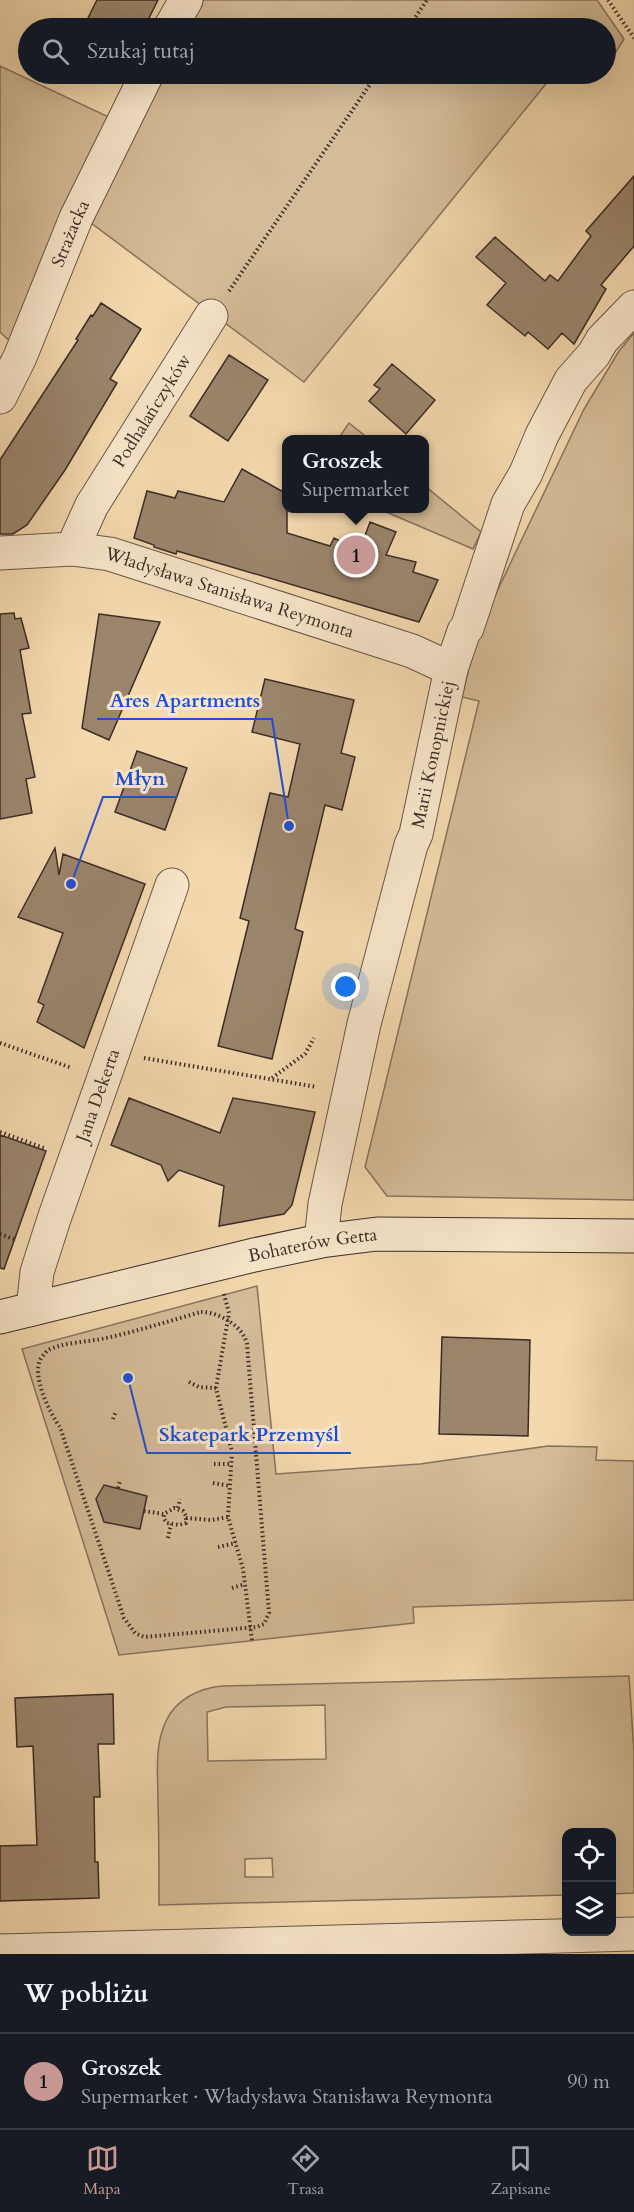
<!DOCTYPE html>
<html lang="pl">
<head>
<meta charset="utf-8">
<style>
  body { margin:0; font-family:Cardo,serif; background:#20242c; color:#f1f3f6 }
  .controls { position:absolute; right:18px; bottom:18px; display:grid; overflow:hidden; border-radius:12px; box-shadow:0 6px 24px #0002 }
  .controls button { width:54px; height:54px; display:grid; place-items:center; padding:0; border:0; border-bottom:2px solid #363941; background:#171b24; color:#f1f3f6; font:30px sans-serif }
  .you { position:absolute; left:346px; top:987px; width:21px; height:21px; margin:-15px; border:4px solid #fff; border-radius:50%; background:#1a73e8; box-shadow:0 0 0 9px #1a73e833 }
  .badge { display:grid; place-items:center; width:39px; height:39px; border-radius:50%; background:#c59692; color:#111; font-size:20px; font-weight:700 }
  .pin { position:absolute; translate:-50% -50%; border:3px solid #fff; box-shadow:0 2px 6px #0006 }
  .popup { position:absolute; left:282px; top:435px; width:147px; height:78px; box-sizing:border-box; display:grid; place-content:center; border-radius:12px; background:#171b24; filter:drop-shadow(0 2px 4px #0005); font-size:20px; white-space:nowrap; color:#9ea1a6 }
  .popup b { font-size:22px; color:#f1f3f6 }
  .popup::after { content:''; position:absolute; left:50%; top:100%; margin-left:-12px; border:12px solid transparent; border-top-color:#171b24 }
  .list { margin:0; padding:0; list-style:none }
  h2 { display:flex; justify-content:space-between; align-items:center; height:78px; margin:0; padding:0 24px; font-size:26px }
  h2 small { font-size:20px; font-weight:400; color:#9ea1a6 }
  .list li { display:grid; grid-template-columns:39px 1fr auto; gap:18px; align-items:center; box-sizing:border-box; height:96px; padding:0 24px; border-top:2px solid #363941 }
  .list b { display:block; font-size:22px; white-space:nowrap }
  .list p { margin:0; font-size:20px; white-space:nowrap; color:#9ea1a6 }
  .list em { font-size:20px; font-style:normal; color:#9ea1a6 }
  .icon { flex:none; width:33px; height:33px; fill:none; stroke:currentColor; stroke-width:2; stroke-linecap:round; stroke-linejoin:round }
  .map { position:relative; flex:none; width:634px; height:1954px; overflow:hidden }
  .search { position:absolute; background:#171b24; box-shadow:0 6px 24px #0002; left:18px; right:18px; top:18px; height:66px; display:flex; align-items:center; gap:15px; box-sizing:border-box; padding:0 21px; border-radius:33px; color:#9ea1a6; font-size:22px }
  .sheet { height:174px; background:#171b24 }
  nav { display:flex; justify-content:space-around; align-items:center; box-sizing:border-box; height:84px; border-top:2px solid #363941; background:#171b24; font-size:16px; color:#9ea1a6 }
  nav a { display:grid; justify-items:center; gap:3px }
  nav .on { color:#c59692 }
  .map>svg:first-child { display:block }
  .green { fill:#d4bc98; stroke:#87745f; stroke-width:1.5; fill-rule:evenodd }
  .building { fill:#9b866d; stroke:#3a2c26; stroke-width:1.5 }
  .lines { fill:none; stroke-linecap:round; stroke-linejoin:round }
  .minor-casing { stroke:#685748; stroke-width:35 }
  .secondary-casing { stroke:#3a2c26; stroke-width:35 }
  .path { stroke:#3a2c26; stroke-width:4; stroke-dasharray:1.5 3; stroke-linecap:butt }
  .minor { stroke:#f8e6cb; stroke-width:33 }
  .secondary { stroke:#f8e6cb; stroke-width:33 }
  .labels { text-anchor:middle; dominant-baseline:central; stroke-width:6; stroke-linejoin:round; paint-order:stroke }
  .street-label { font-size:18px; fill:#3a2c26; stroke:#f8e6cb }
  .leader { fill:none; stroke:#1d4ed8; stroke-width:2 }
  .callout-dot { fill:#1d4ed8; stroke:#f8e6cb; stroke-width:2 }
  .callout-label { font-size:20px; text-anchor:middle; font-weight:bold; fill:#1d4ed8; stroke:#f8e6cb; stroke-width:6; stroke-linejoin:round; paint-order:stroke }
</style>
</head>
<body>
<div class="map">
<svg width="634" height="1954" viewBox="0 0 634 1954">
  <rect width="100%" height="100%" fill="#f4d9af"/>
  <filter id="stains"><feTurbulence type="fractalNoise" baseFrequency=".00333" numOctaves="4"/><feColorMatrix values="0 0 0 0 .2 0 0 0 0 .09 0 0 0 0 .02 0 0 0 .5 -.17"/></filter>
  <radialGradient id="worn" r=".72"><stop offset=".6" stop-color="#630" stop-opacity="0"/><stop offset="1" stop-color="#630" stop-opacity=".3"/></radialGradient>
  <path class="green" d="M200,0H597L624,39L606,68V28H181Z
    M0,66L113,119L14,345L0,332Z
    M153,74H554L304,382L87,220Z
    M634,333V1200L387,1196L365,1167L479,701L462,697L477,635L491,604L584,409L619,351Z
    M349,423L369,439H338Z
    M425,486L481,532L473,549L379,509L425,508Z
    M257,1286L276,1474L420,1464L548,1446L597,1447L596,1460L634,1461V1600L413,1607L414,1623L119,1655L22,1349Z
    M629,1676L634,1753V1893L612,1894V1832H566V1895L159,1905C159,1871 159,1837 158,1803C158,1776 154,1746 166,1721C176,1699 200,1688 222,1686ZM325,1705L326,1759L208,1761L207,1712L226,1707ZM272,1858L273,1877H245V1859Z"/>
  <path class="building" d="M97,0H158L144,28H83Z
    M634,176V246L601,285L606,289L574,344L562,333L548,349L528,332L525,336L487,305L506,283L476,257L495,237L545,281L550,275L558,281L591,236L586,231Z
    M101,303L141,329L110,379L117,383L65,470L27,525L13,534H0V460L78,340L76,339L91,315L93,316Z
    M229,355L268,380L228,441L190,416Z
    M392,364L435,400L406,434L369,401L380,389L374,385Z
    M242,469L287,494V533L330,546L334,538L352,547L355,538L363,541L370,522L396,532L386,555L416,562L413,572L438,580L419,622L177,551L176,554L154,547V545L134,538L147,491L175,498L178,491L224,502Z
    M14,613L15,619L21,618L29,648L20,650L31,713L22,714L35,777L26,779L32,813L0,819V614Z
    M99,614L160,622L109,740L82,728Z
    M265,679L354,700L341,753L355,757L342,810L325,805L295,929L303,932L272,1059L218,1046L249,921L240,918L270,793L288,797L300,744L252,732Z
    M137,751L187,768L165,830L115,812Z
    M55,848L59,875L63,854L145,884L84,1048L37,1022L44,1005L38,1002L63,933L18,917Z
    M129,1098L220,1133L233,1098L315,1112L292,1205L284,1214L219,1226L224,1186L179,1170L168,1181L161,1165L111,1145Z
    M0,1135L46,1151L4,1269L0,1268Z
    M442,1337L530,1340L528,1436L439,1434Z
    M104,1485L147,1496L140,1529L104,1522L96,1499Z
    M113,1694L114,1744H98L100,1797H94L95,1862H98L99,1898L0,1901V1846L37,1845L33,1746L17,1747L15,1698Z"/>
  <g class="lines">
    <g class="minor-casing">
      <g id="minor">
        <path d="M170,28L186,0"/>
        <path id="s1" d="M0,397L20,357L76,218L147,74"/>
        <path id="s2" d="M72,549L92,505L211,316"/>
        <path id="s3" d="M0,553L72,549L110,554L412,651L451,669"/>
        <path id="s4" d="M321,1241L325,1204L364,1024L411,845L416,834L451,669L464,631L467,628L508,504L526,473L542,435L571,380L594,354L602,340L634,307"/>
        <path id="s5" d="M33,1309L37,1272L54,1219L172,885"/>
        <path d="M0,1951L634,1934"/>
      </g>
    </g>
    <g class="secondary-casing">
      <g id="secondary">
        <path id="s6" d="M0,1317L254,1255L321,1241L377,1234L634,1236"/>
      </g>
    </g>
    <path class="path" d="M608,0L634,38
      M408,28L427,0
      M229,291L377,74
      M0,1043L72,1068
      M144,1058L317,1087
      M272,1078L305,1054L314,1038
      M0,1132L44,1148
      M0,1234L14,1239
      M224,1294L229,1313L216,1388L232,1452L228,1517L243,1569L252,1640
      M201,1312C219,1312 243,1326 247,1344L269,1613L264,1624L257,1627L144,1637L135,1633L124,1618L60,1427C49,1412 31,1375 41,1358C42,1357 46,1352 47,1351C61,1342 90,1342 106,1338C138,1331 169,1321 201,1312Z
      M189,1382L199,1387L216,1388
      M113,1419L116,1411
      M214,1464H231
      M213,1483L230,1486
      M118,1488L120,1481
      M178,1508L180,1499
      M144,1511L164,1514L174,1508L183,1511L186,1516V1523L179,1525L167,1523L164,1519V1514
      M186,1518L211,1520L228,1517
      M168,1538L171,1524
      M218,1547L236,1543
      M232,1588L245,1584"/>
    <use href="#minor" class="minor"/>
    <use href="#secondary" class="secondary"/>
  </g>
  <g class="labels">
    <g class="street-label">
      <text stroke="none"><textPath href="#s1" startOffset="178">Strażacka</textPath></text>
      <text stroke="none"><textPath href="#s2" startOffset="160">Podhalańczyków</textPath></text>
      <text stroke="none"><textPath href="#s3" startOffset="236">Władysława Stanisława Reymonta</textPath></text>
      <text stroke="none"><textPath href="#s4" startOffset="500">Marii Konopnickiej</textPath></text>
      <text stroke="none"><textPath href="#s5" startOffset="224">Jana Dekerta</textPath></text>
      <text stroke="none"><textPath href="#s6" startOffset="321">Bohaterów Getta</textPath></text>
    </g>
  </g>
  <path class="leader" d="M289 826L272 719H97M71 884L103 797H177M128 1378L147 1453H351"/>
  <g class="callout-dot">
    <circle cx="289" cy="826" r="6"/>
    <circle cx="71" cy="884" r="6"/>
    <circle cx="128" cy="1378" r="6"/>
  </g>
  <g class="callout-label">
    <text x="185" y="707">Ares Apartments</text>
    <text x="140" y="785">Młyn</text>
    <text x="249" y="1441">Skatepark Przemyśl</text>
  </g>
  <rect width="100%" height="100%" filter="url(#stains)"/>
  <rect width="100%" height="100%" fill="url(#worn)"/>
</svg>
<div class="controls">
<button><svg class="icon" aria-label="locate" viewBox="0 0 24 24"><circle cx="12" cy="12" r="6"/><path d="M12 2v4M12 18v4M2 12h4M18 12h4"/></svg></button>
<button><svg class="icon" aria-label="layers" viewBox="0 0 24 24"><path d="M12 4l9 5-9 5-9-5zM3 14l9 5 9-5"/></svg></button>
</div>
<div class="you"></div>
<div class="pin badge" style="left:356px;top:555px">1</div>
<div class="popup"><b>Groszek</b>Supermarket</div>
<div class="search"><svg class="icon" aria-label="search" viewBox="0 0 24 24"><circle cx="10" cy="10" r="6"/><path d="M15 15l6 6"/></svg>Szukaj tutaj</div>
</div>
<section class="sheet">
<h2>W pobliżu<small></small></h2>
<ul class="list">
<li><span class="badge">1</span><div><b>Groszek</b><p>Supermarket · Władysława Stanisława Reymonta</p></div><em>90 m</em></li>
</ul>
</section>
<nav>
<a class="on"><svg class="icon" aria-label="map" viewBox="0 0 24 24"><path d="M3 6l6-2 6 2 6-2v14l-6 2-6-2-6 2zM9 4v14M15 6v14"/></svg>Mapa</a>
<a><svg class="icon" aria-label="directions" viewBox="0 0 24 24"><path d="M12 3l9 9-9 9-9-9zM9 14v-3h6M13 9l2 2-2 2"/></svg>Trasa</a>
<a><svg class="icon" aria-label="saved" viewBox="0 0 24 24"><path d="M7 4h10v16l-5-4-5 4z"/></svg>Zapisane</a>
</nav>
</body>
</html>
